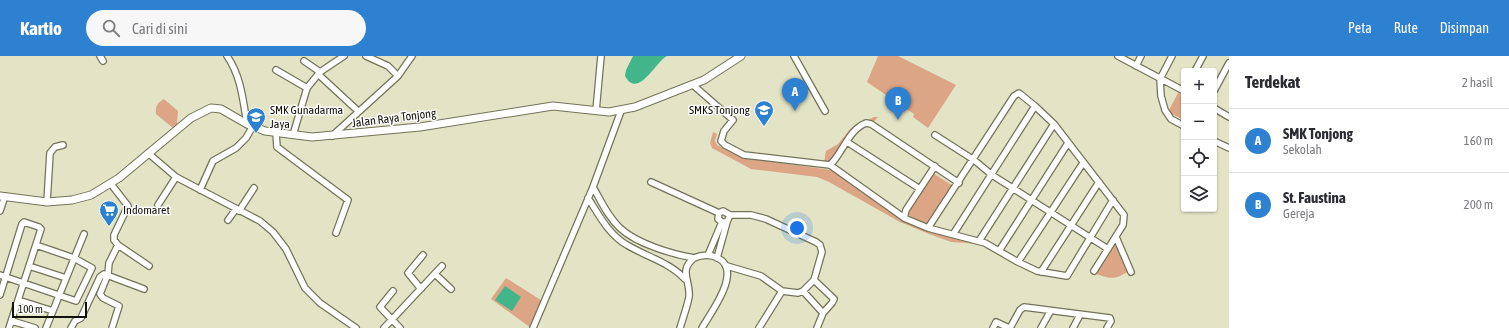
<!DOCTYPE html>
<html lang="id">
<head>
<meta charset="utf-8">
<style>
  body { margin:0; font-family:"Asap Condensed",sans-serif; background:#f7f7f7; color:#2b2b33 }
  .controls { position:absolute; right:12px; top:12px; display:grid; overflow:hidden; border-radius:4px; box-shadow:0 1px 3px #0004 }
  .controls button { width:36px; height:36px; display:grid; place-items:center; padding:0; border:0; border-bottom:1px solid #e1e1e2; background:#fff; color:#2b2b33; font:20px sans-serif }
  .scale { position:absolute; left:12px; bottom:10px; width:75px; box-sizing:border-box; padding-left:4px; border:2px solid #121208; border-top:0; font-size:11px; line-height:14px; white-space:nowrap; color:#121208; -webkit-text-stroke:3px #fff; paint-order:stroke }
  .you { position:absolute; left:797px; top:172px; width:14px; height:14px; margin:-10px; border:3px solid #fff; border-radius:50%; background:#1a73e8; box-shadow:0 0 0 6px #1a73e833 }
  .badge { display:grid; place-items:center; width:26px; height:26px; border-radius:50%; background:#2d81d0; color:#fff; font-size:13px; font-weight:700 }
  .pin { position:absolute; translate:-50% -33px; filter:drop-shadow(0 1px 2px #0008) }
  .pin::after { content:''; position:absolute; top:21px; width:14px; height:12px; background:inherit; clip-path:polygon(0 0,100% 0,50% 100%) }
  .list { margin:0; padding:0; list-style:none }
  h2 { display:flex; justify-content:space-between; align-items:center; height:52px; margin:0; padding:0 16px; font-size:17px }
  h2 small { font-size:13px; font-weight:400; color:#7c7c81 }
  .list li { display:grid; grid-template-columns:26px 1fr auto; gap:12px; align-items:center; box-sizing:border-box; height:64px; padding:0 16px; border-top:1px solid #e1e1e2 }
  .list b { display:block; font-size:15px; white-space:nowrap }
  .list p { margin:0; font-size:13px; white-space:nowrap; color:#7c7c81 }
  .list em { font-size:13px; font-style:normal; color:#7c7c81 }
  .icon { flex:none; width:22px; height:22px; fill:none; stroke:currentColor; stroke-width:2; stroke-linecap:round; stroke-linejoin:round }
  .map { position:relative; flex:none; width:1229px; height:272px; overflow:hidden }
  header { display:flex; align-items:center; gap:24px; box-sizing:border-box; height:56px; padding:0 20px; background:#2d81d0; color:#fff }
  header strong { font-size:19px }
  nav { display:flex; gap:22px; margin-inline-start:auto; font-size:14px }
  .search { width:280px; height:36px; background:#f7f7f7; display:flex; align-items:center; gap:10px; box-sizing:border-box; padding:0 14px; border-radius:22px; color:#7c7c81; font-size:15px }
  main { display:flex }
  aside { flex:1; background:#fff }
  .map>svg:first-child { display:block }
  .green { fill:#dca686 }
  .water { fill:#42b58b }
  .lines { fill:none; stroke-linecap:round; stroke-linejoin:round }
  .street-casing { stroke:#737359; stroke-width:8 }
  .secondary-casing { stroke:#737359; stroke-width:9 }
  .street { stroke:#fff; stroke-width:5.5 }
  .secondary { stroke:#fff; stroke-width:7 }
  .labels { text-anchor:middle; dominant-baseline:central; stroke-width:3; stroke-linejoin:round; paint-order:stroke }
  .poi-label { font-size:12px; fill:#121208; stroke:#fff; text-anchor:start }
  .street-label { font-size:12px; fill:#121208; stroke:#fff }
</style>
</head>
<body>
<header>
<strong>Kartio</strong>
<div class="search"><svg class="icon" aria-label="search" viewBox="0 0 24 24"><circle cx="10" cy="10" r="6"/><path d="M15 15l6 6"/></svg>Cari di sini</div>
<nav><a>Peta</a><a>Rute</a><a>Disimpan</a></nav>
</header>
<main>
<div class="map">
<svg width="1229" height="272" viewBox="0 0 1229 272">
  <rect width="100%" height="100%" fill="#e3e3c6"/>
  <path class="green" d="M878,0H898L956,29L928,72L913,61L914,58L867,26Z
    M1178,37L1184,40V64L1168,56Z
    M164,43L178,55L177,68L173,72L156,58C155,50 158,46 164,43Z
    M874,61H878L872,68H862L830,107H824L826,95L838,88L851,72Z
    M713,76L717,78L715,85L717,89L740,101L831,114L903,162L940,178L950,181L956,179L981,188L951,186L929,178L900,166L829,126L817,121L751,113L712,92L710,87Z
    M933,117L953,130L928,169L906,158Z
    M1117,186L1129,215C1115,224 1111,223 1096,218Z
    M506,222L544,246L531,272L491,243Z"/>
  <path class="water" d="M633,0H667C656,5 638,44 625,20L626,14Z
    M505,230L521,241L512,255L495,244Z"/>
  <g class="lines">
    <g class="street-casing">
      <path id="street" d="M100,0L103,5
        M227,0C241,20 243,44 247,68
        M366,0L388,10L398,20
        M794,0L825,55
        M1118,0L1184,35
        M1172,0L1160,23L1161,40L1165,54L1171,63L1184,70
        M304,5L320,16
        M1136,10L1141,0
        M276,14L307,32
        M1195,15L1203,0
        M318,18L358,55
        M693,29L733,64L724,75L721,85L725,89L744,99L830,109C843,97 848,74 866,67L871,68L959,127
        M1214,35L1229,7
        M1214,52L1229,61
        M596,55L601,0
        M276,77L277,91L348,144L336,177
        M293,79L307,32L320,16L344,0
        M935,79L974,104L992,119L1108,193
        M332,80L398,20L412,0
        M1214,85L1229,92
        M847,86L920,133
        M148,97L176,121L260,165L273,176L286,193L305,232L320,247L356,272
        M830,109L903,161
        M935,110L906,154L904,162L928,172L985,187L1018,206L1037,215L1067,220L1113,144
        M651,126L719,157
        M111,128L128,150L114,179V184L118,189L109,207L108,218L100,238L103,242L119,250L112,272
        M593,131C601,145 608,161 620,172C637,188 672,198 694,202
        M200,134L213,105L236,92L246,82L253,70
        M588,142C599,159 609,179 627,189C647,201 669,206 685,223
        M47,146L50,97L55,91L63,89
        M158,149L176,121
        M0,155L5,140
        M239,155L254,132
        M228,164L236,153
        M928,172L1014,40L1019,37L1035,50L1054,68L1124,159L1123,169L1094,215
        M954,177L1035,50
        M1116,181L1131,216
        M979,185L1054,68
        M118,189L149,210
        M999,195L1068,87
        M708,199L722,166
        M717,202L727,166
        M1018,206L1083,107
        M29,210L66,222
        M727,210L761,220L782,235L798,237L803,235L814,224L822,196L820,189L816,186L766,163L751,159H730L723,155L719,157L718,163L722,166H727L730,159
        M1041,216L1099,126
        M435,218L451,233
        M0,219L76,245L92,212L74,202L36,189
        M814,224L834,243L832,247L823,257L817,272
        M421,233L408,217L423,199
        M393,235L380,251L400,272
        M803,235L823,257
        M0,239L22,168L24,166L39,171L41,173L9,272
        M18,244L53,255
        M12,265L35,272
        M46,272L84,178
        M71,272L75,265L81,262L100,221L104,218L144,233
        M384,272L442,210
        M533,272L593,131L621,55
        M680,272C683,262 687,251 689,241C691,225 678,215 694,202C703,198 710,198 718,202C743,215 711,256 702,272
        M759,272L782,235
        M993,272L996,266L1009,272
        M1010,272L1020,254L1024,251L1110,262L1111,265L1107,272
        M1041,272L1050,256
        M1073,272L1080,259"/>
    </g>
    <g class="secondary-casing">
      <path id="secondary" d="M0,140L47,146L72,144L91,139L119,122L191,62L211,52L221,53L247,68L265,75L312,81L420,71L553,50L609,56L635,51L704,24L741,0"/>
    </g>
    <use href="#street" class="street"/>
    <use href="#secondary" class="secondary"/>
  </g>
  <defs>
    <g id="school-pin" transform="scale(1)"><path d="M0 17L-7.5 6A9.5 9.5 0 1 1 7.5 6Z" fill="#2d81d0" stroke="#fff"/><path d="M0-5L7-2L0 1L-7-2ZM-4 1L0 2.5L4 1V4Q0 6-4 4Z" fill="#fff"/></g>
    <g id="supermarket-pin" transform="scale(1)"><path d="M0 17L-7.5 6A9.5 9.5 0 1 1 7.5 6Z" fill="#2d81d0" stroke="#fff"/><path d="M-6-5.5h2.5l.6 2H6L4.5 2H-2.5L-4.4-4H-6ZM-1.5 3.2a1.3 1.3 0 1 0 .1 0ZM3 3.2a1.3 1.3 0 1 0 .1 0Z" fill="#fff"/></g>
  </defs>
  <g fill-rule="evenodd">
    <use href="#school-pin" x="764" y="54"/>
    <use href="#school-pin" x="256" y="61"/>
    <use href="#supermarket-pin" x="109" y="154"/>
  </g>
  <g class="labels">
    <g class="poi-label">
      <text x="270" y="54">SMK Gunadarma<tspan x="270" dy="14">Jaya</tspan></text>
      <text x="750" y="54" text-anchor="end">SMKS Tonjong</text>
      <text x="123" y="154">Indomaret</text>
    </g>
    <g class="street-label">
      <text transform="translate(394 62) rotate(-7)">Jalan Raya Tonjong</text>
    </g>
  </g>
</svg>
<div class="controls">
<button>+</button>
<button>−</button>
<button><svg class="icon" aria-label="locate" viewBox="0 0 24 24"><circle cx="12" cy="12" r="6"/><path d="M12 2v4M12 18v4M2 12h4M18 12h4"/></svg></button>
<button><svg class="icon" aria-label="layers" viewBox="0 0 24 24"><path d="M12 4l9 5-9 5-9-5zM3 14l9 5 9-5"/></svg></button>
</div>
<div class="scale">100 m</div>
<div class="you"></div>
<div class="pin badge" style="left:795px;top:55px">A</div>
<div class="pin badge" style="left:898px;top:64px">B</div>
</div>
<aside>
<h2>Terdekat<small>2 hasil</small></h2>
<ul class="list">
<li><span class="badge">A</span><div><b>SMK Tonjong</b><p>Sekolah</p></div><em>160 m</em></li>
<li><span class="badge">B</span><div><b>St. Faustina</b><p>Gereja</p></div><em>200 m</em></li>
</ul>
</aside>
</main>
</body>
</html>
